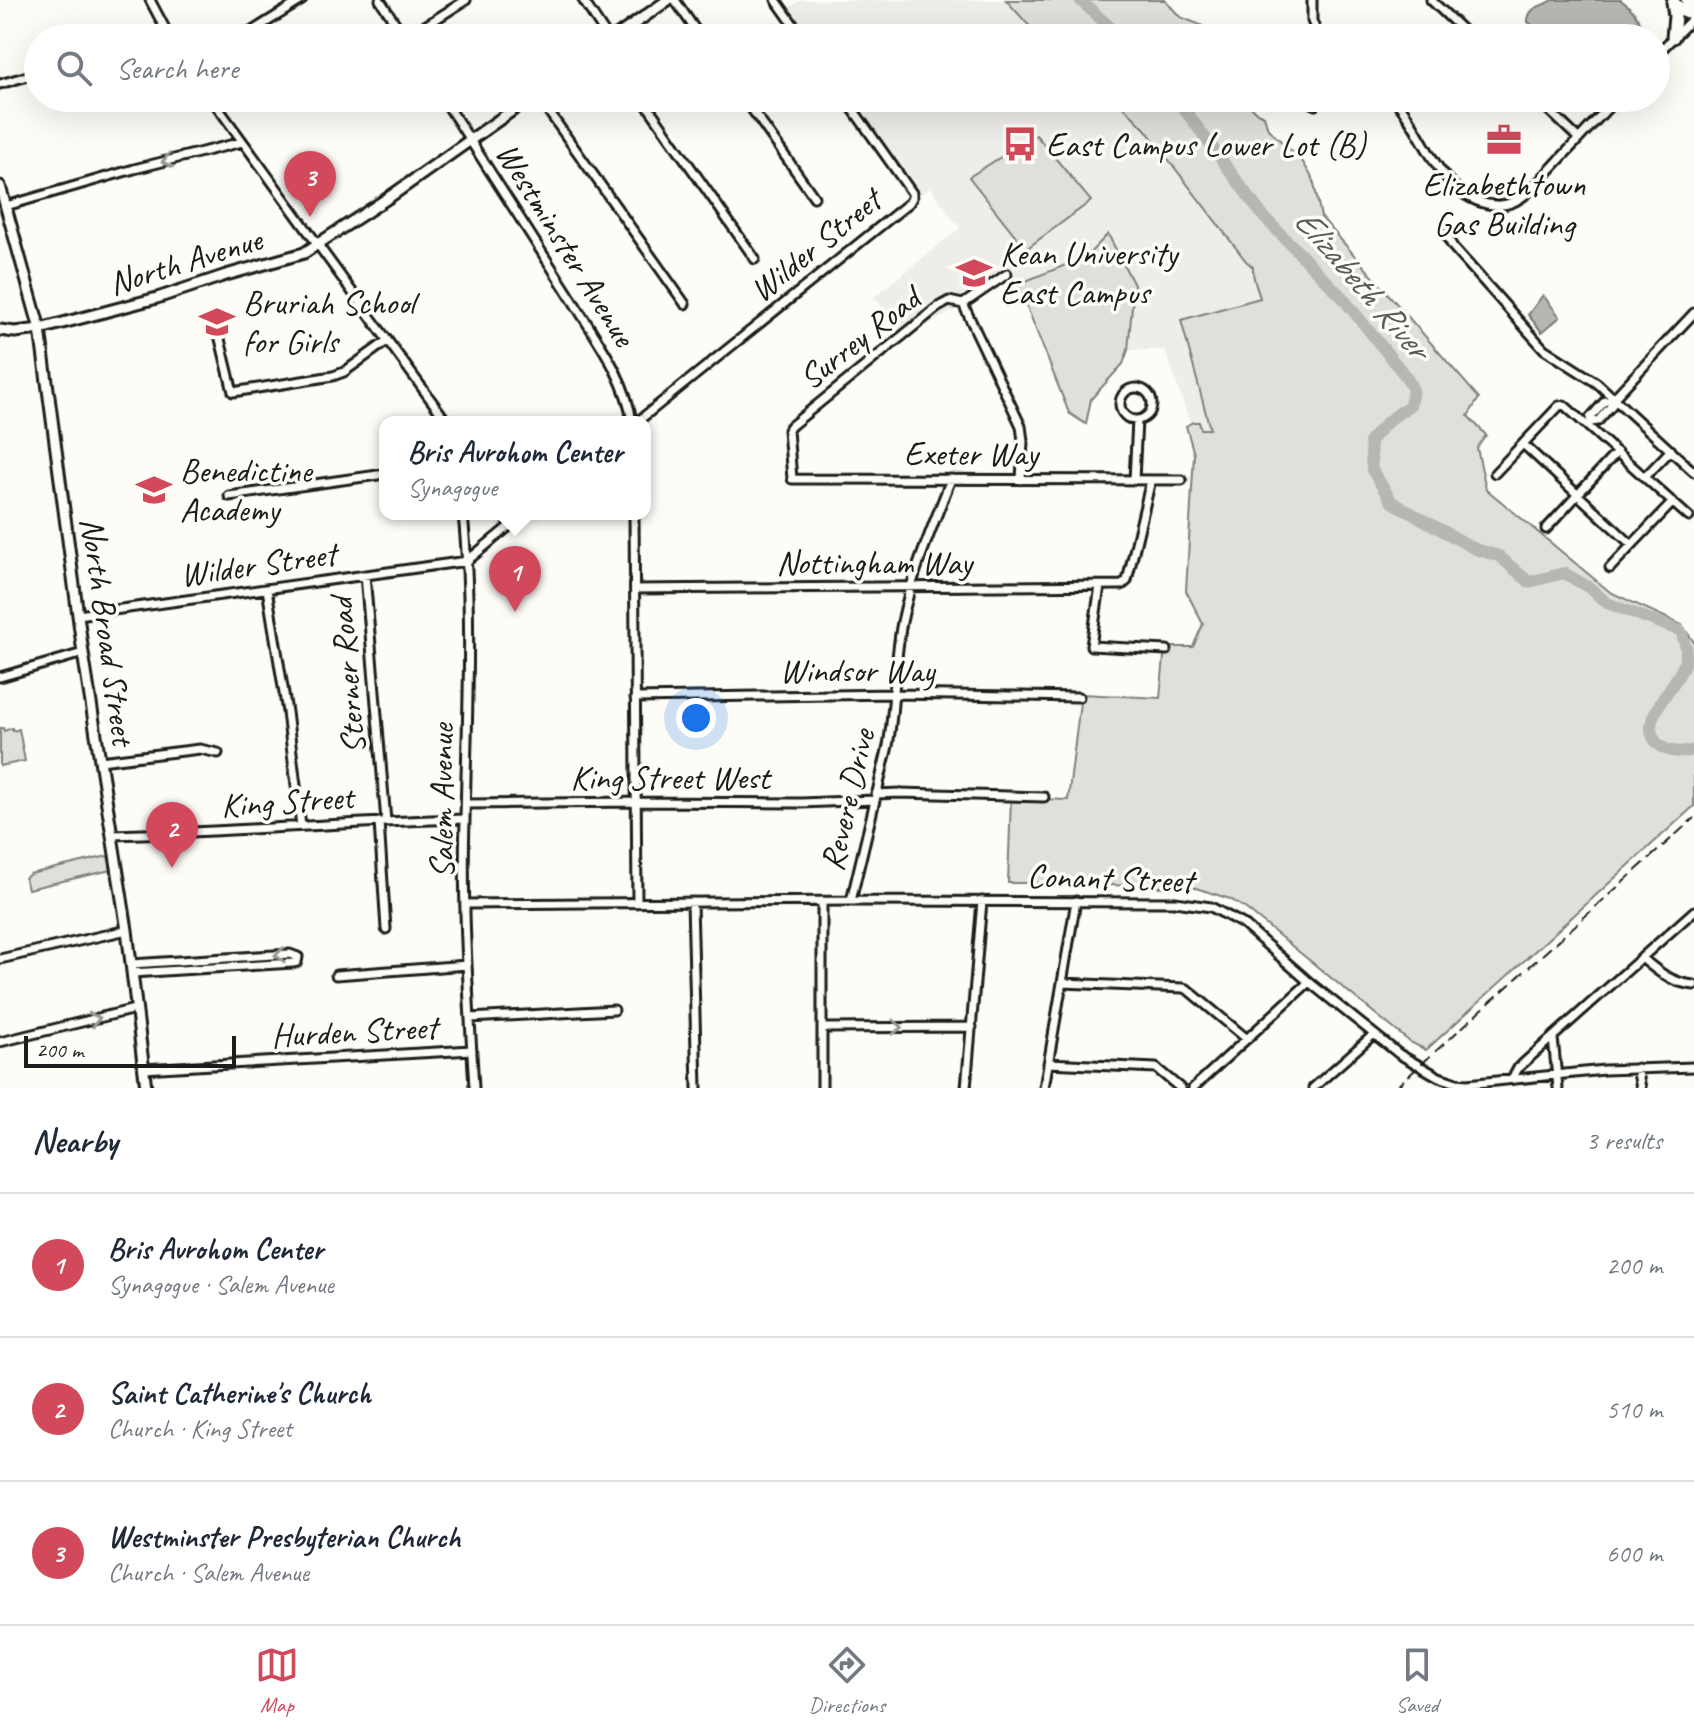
<!DOCTYPE html>
<html lang="en">
<head>
<meta charset="utf-8">
<style>
  body { margin:0; font-family:Caveat,sans-serif; background:#f6f6f7; color:#1f2937 }
  .scale { position:absolute; left:24px; bottom:20px; width:212px; box-sizing:border-box; padding-left:8px; border:4px solid #1c1c1c; border-top:0; font-size:22px; line-height:28px; white-space:nowrap; color:#1c1c1c; -webkit-text-stroke:6px #fdfcf7; paint-order:stroke }
  .you { position:absolute; left:696px; top:718px; width:28px; height:28px; margin:-20px; border:6px solid #fff; border-radius:50%; background:#1a73e8; box-shadow:0 0 0 12px #1a73e833 }
  .badge { display:grid; place-items:center; width:52px; height:52px; border-radius:50%; background:#d1495b; color:#fff; font-size:26px; font-weight:700 }
  .pin { position:absolute; translate:-50% -66px; filter:drop-shadow(0 2px 4px #0008) }
  .pin::after { content:''; position:absolute; top:42px; width:28px; height:24px; background:inherit; clip-path:polygon(0 0,100% 0,50% 100%) }
  .popup { position:absolute; left:379px; top:416px; width:272px; height:104px; box-sizing:border-box; display:grid; place-content:center; border-radius:16px; background:#fff; filter:drop-shadow(0 2px 6px #0005); font-size:26px; white-space:nowrap; color:#747a83 }
  .popup b { font-size:30px; color:#1f2937 }
  .popup::after { content:''; position:absolute; left:50%; top:100%; margin-left:-16px; border:16px solid transparent; border-top-color:#fff }
  .list { margin:0; padding:0; list-style:none }
  h2 { display:flex; justify-content:space-between; align-items:center; height:104px; margin:0; padding:0 32px; font-size:34px }
  h2 small { font-size:26px; font-weight:400; color:#747a83 }
  .list li { display:grid; grid-template-columns:52px 1fr auto; gap:24px; align-items:center; box-sizing:border-box; height:144px; padding:0 32px; border-top:2px solid #e0e1e3 }
  .list b { display:block; font-size:30px; white-space:nowrap }
  .list p { margin:0; font-size:26px; white-space:nowrap; color:#747a83 }
  .list em { font-size:26px; font-style:normal; color:#747a83 }
  .icon { flex:none; width:44px; height:44px; fill:none; stroke:currentColor; stroke-width:2; stroke-linecap:round; stroke-linejoin:round }
  .map { position:relative; flex:none; width:1694px; height:1088px; overflow:hidden }
  .search { position:absolute; background:#fff; box-shadow:0 8px 32px #0002; left:24px; right:24px; top:24px; height:88px; display:flex; align-items:center; gap:20px; box-sizing:border-box; padding:0 28px; border-radius:44px; color:#747a83; font-size:30px }
  .sheet { height:536px; background:#fff }
  nav { display:flex; justify-content:space-around; align-items:center; box-sizing:border-box; height:112px; border-top:2px solid #e0e1e3; background:#fff; font-size:22px; color:#747a83 }
  nav a { display:grid; justify-items:center; gap:4px }
  nav .on { color:#d1495b }
  .map>svg:first-child { display:block }
  .built { fill:#eeede9 }
  .green { fill:#e0dfdb; stroke:#7e7e7c; stroke-width:2 }
  .water { fill:#b7b6b2; stroke:#797876; stroke-width:2 }
  .lines { fill:none; stroke-linecap:round; stroke-linejoin:round }
  .river { stroke:#b7b6b2; stroke-width:12 }
  .street-casing { stroke:#1c1c1c; stroke-width:13 }
  .secondary-casing { stroke:#1c1c1c; stroke-width:15 }
  .primary-casing { stroke:#1c1c1c; stroke-width:17 }
  .street { stroke:#fdfcf7; stroke-width:7 }
  .secondary { stroke:#fdfcf7; stroke-width:9 }
  .primary { stroke:#fdfcf7; stroke-width:11 }
  .rail { stroke:#1c1c1c; stroke-width:2; stroke-dasharray:12 6; stroke-linecap:butt }
  .oneway { stroke:#989794 }
  .labels { text-anchor:middle; dominant-baseline:central; stroke-width:7; stroke-linejoin:round; paint-order:stroke }
  .poi-label { font-size:34px; fill:#1c1c1c; stroke:#fdfcf7; text-anchor:start }
  .street-label { font-size:34px; fill:#1c1c1c; stroke:#fdfcf7 }
  .water-label { font-size:36px; font-style:italic; fill:#5a5a58; stroke:#fdfcf7 }
</style>
</head>
<body>
<div class="map">
<svg width="1694" height="1088" viewBox="0 0 1694 1088">
  <rect width="100%" height="100%" fill="#fdfcf7"/>
  <filter id="ink" filterUnits="userSpaceOnUse"><feTurbulence type="fractalNoise" baseFrequency=".0125" numOctaves="2"/><feDisplacementMap in="SourceGraphic" scale="16" xChannelSelector="R" yChannelSelector="G"/><feConvolveMatrix kernelMatrix="1 2 1 2 8 2 1 2 1" color-interpolation-filters="sRGB"/></filter>
  <g filter="url(#ink)">
    <path class="built" d="M801,0H1006L1040,38H806L787,9Z
      M845,98H1115L1145,129L1257,265L1293,371L1286,373L1215,448L1186,426L1190,423L1165,350H1128L1134,285L1086,257L1009,287L1003,279L961,307L905,337L874,297L960,228L930,188L916,197Z"/>
    <path class="green" d="M1006,0H1165L1180,17L1201,25L1213,38H1040Z
      M1115,98H1242L1257,113L1264,116L1268,129L1302,161L1313,179L1321,217L1479,398L1468,416L1486,435L1477,448L1486,489L1610,592L1682,625L1694,642V806L1426,1050L1410,1042L1245,908L1230,899L1196,888L1051,883H1008L1011,798L1068,800L1081,694L1160,698L1165,647H1193L1203,624L1186,591L1194,454L1186,426L1193,422H1199L1201,429H1210L1181,320L1260,298C1257,287 1252,279 1253,267L1246,261L1145,129Z
      M1036,135L1091,201L1026,249L969,177Z
      M1108,234L1134,285L1128,350L1123,364L1091,399L1086,424L1069,413L1018,284L1086,257Z
      M0,728H3L4,731L12,728L13,731L19,729L25,761L0,766Z
      M108,856L111,870L28,889L25,878L30,874Z"/>
    <path class="water" d="M1553,0H1621C1630,7 1640,16 1641,28L1635,38H1549L1528,22C1528,6 1542,7 1553,0Z
      M1543,295L1560,317L1542,332L1528,315Z"/>
    <g class="lines">
      <path class="river" d="M1080,0L1122,38
        M1176,98L1263,216L1342,297L1407,378L1413,390L1410,405L1387,422L1370,441L1372,470L1392,502L1475,549L1499,556L1529,582L1564,573L1590,588L1607,603L1681,631C1684,640 1688,651 1685,661C1679,686 1634,720 1658,744C1668,753 1682,753 1694,750"/>
      <g class="street-casing">
        <path id="street" d="M150,0L170,38
          M380,0L405,38
          M583,0L608,38
          M675,0L701,38
          M776,0L803,38
          M1312,0V21L1319,38
          M1431,0L1471,38
          M241,38L302,0
          M406,38L466,0
          M1656,55L1694,17
          M0,84L38,73
          M211,98L447,422
          M443,98C486,166 530,233 573,301C596,339 626,377 632,422
          M539,98L685,304
          M642,98L755,259
          M744,98L814,197
          M1301,98L1315,105
          M1393,98C1426,132 1435,192 1487,204C1506,208 1518,202 1532,189L1617,98
          M1536,98L1579,139
          M6,206L134,169L242,142
          M1446,235L1453,247L1544,349L1597,383L1694,472
          M1007,274L963,304L949,301L938,307L791,426L788,430L792,479L1182,480
          M963,304L1021,426L1023,441L1021,480
          M219,335L233,392L333,376L344,372L387,341
          M1120 404a16 16 0 1 1 32 0a16 16 0 1 1-32 0Z
          M637,422L909,203L912,198V193L845,98
          M1591,422L1590,418L1605,401H1611
          M1588,426L1591,422L1598,421L1612,405L1611,401L1694,313
          M1523,444L1632,545
          M1495,473L1559,406L1564,405L1689,517
          M1645,477L1671,450
          M1134,480L1137,420
          M229,496L385,474
          M463,514C473,615 467,718 465,819C462,909 469,999 474,1088
          M634,514L637,903
          M1546,529L1617,452
          M1610,568L1673,502
          M365,575L386,821
          M1100,586L1091,646L1167,650
          M267,589L287,712L301,826
          M635,589L1122,585L1127,581L1151,480
          M78,615L467,561L524,514
          M0,677L83,653
          M635,698L894,694L1079,697
          M100,761L200,749L218,753
          M876,794L900,793L1044,797
          M466,804L636,802L801,803L875,800
          M379,822L386,929
          M113,835C230,832 347,822 465,819
          M822,901V1088
          M851,901L888,746C895,705 894,663 902,622C912,573 933,526 951,479
          M692,902L697,1088
          M466,904L851,901L1175,902L1211,907L1243,924L1309,982L1399,1054L1439,1077L1457,1083L1467,1084L1604,1070L1694,1067
          M1642,958C1658,972 1672,983 1694,985
          M0,959L127,930
          M131,964L290,954L298,957L297,962L293,963L132,973
          M336,975L467,965
          M1062,983L1183,988L1187,989L1247,1039
          M470,1018L614,1010
          M822,1028L972,1027
          M1553,1038L1558,1088
          M0,1042L135,1009
          M1048,1063L1156,1068L1180,1088
          M1637,1068L1641,1088
          M143,1069L472,1050
          M1512,1079L1518,1068L1694,911
          M966,1088L982,901
          M1044,1088L1076,901
          M1193,1088L1309,982
          M1313,1088L1373,1035"/>
      </g>
      <g class="secondary-casing">
        <path id="secondary" d="M614,38L668,0
          M0,186L40,329L83,653L127,930L146,1088
          M0,330L15,332L40,329L157,298L226,275L304,253L388,198L530,98"/>
      </g>
      <g class="primary-casing">
        <path id="primary" d="M1687,0L1691,4L1694,12
          M1674,3L1683,11L1694,15
          M1673,37L1675,16L1673,2"/>
      </g>
      <use href="#street" class="street"/>
      <use href="#secondary" class="secondary"/>
      <use href="#primary" class="primary"/>
      <path class="rail" d="M1395,1088L1694,818"/>
    </g>
    <defs><path id="oneway-chevron" d="M-2-3.5L2.5 0L-2 3.5" fill="none" stroke-width="1.6" stroke-linecap="round" stroke-linejoin="round" transform="scale(2)"/></defs>
    <g class="oneway">
      <use href="#oneway-chevron" transform="translate(167 161) rotate(166)"/>
      <use href="#oneway-chevron" transform="translate(280 955) rotate(177)"/>
      <use href="#oneway-chevron" transform="translate(95 1019) rotate(-14)"/>
      <use href="#oneway-chevron" transform="translate(897 1027)"/>
    </g>
  </g>
  <defs>
    <g id="office-bare" transform="scale(2.76)"><path d="M-6-3h4V-5.5h4V-3h4V5H-6ZM-1-4.5V-3h2v-1.5ZM-6 0V1H6V0Z" fill="#d1495b" stroke="#fdfcf7" stroke-width="2.5" paint-order="stroke"/></g>
    <g id="bus-bare" transform="scale(2.76)"><path d="M-5-6H5V4H4V6H2V4H-2V6H-4V4H-5ZM-3.5-4V0h7V-4ZM-3.5 1.2v1.5H-2V1.2ZM2 1.2v1.5H3.5V1.2Z" fill="#d1495b" stroke="#fdfcf7" stroke-width="2.5" paint-order="stroke"/></g>
    <g id="university-bare" transform="scale(2.76)"><path d="M0-5L7-2L0 1L-7-2ZM-4 1L0 2.5L4 1V4Q0 6-4 4Z" fill="#d1495b" stroke="#fdfcf7" stroke-width="2.5" paint-order="stroke"/></g>
    <g id="school-bare" transform="scale(2.76)"><path d="M0-5L7-2L0 1L-7-2ZM-4 1L0 2.5L4 1V4Q0 6-4 4Z" fill="#d1495b" stroke="#fdfcf7" stroke-width="2.5" paint-order="stroke"/></g>
  </defs>
  <g fill-rule="evenodd">
    <use href="#office-bare" x="1504" y="140"/>
    <use href="#bus-bare" x="1020" y="144"/>
    <use href="#university-bare" x="974" y="273"/>
    <use href="#school-bare" x="217" y="322"/>
    <use href="#school-bare" x="154" y="490"/>
  </g>
  <g class="labels">
    <g class="poi-label">
      <text x="1046" y="144">East Campus Lower Lot (B)</text>
      <text x="1504" y="184" text-anchor="middle">Elizabethtown<tspan x="1504" dy="39">Gas Building</tspan></text>
      <text x="1000" y="253">Kean University<tspan x="1000" dy="39">East Campus</tspan></text>
      <text x="243" y="302">Bruriah School<tspan x="243" dy="39">for Girls</tspan></text>
      <text x="180" y="470">Benedictine<tspan x="180" dy="39">Academy</tspan></text>
    </g>
    <g class="street-label">
      <text transform="translate(566 244) rotate(58)">Westminster Avenue</text>
      <text transform="translate(815 245) rotate(-39)">Wilder Street</text>
      <text transform="translate(185 261) rotate(-17)">North Avenue</text>
      <text transform="translate(859 338) rotate(-38)">Surrey Road</text>
      <text x="971" y="453">Exeter Way</text>
      <text x="874" y="562">Nottingham Way</text>
      <text transform="translate(258 564) rotate(-8)">Wilder Street</text>
      <text transform="translate(108 631) rotate(82)">North Broad Street</text>
      <text x="857" y="670">Windsor Way</text>
      <text transform="translate(347 676) rotate(-95)">Sterner Road</text>
      <text x="670" y="777">King Street West</text>
      <text transform="translate(847 800) rotate(-77)">Revere Drive</text>
      <text transform="translate(287 801) rotate(-4)">King Street</text>
      <text transform="translate(441 801) rotate(-90)">Salem Avenue</text>
      <text transform="translate(1110 878) rotate(2)">Conant Street</text>
      <text transform="translate(354 1031) rotate(-3)">Hurden Street</text>
    </g>
    <g class="water-label">
      <text transform="translate(1362 283) rotate(49)">Elizabeth River</text>
    </g>
  </g>
</svg>
<div class="scale">200 m</div>
<div class="you"></div>
<div class="pin badge" style="left:515px;top:612px">1</div>
<div class="popup"><b>Bris Avrohom Center</b>Synagogue</div>
<div class="pin badge" style="left:172px;top:868px">2</div>
<div class="pin badge" style="left:310px;top:217px">3</div>
<div class="search"><svg class="icon" aria-label="search" viewBox="0 0 24 24"><circle cx="10" cy="10" r="6"/><path d="M15 15l6 6"/></svg>Search here</div>
</div>
<section class="sheet">
<h2>Nearby<small>3 results</small></h2>
<ul class="list">
<li><span class="badge">1</span><div><b>Bris Avrohom Center</b><p>Synagogue · Salem Avenue</p></div><em>200 m</em></li>
<li><span class="badge">2</span><div><b>Saint Catherine's Church</b><p>Church · King Street</p></div><em>510 m</em></li>
<li><span class="badge">3</span><div><b>Westminster Presbyterian Church</b><p>Church · Salem Avenue</p></div><em>600 m</em></li>
</ul>
</section>
<nav>
<a class="on"><svg class="icon" aria-label="map" viewBox="0 0 24 24"><path d="M3 6l6-2 6 2 6-2v14l-6 2-6-2-6 2zM9 4v14M15 6v14"/></svg>Map</a>
<a><svg class="icon" aria-label="directions" viewBox="0 0 24 24"><path d="M12 3l9 9-9 9-9-9zM9 14v-3h6M13 9l2 2-2 2"/></svg>Directions</a>
<a><svg class="icon" aria-label="saved" viewBox="0 0 24 24"><path d="M7 4h10v16l-5-4-5 4z"/></svg>Saved</a>
</nav>
</body>
</html>
